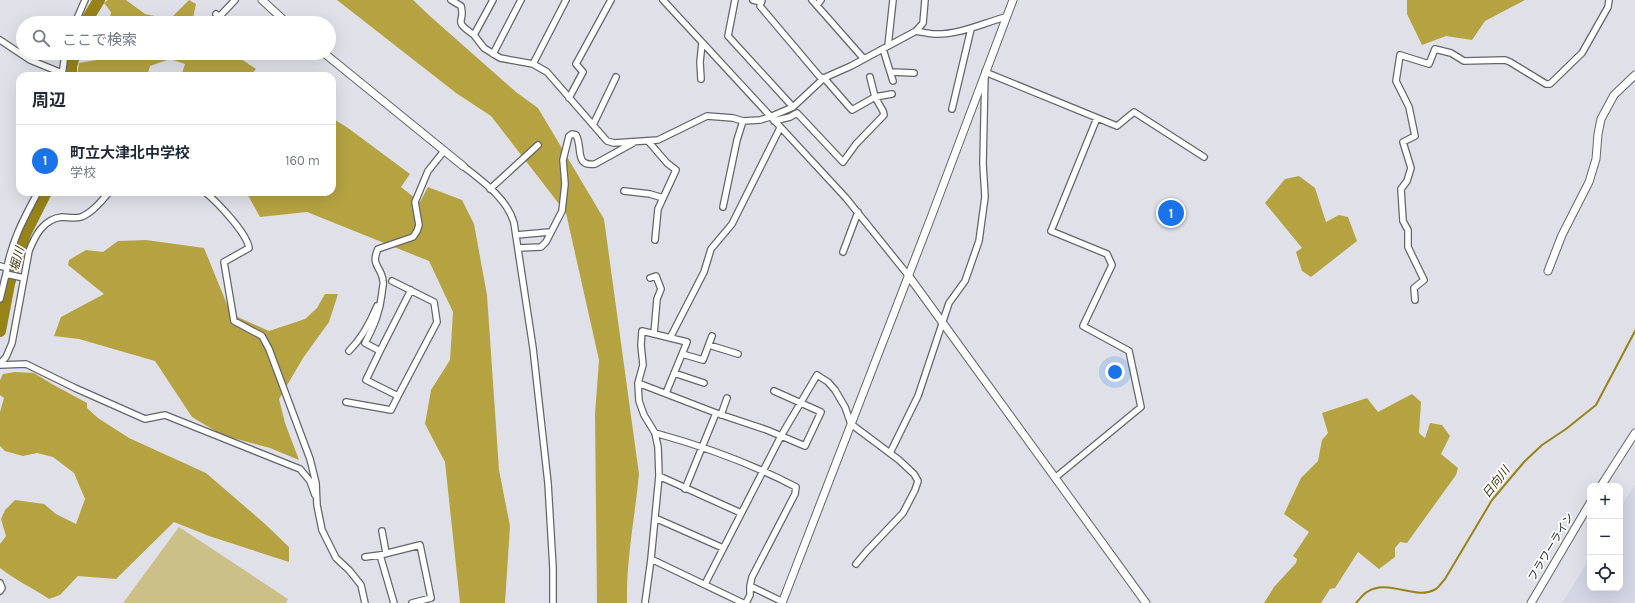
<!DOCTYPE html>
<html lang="ja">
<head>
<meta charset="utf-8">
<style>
  body { margin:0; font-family:Karla,"Noto Sans JP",sans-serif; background:#f6f6f7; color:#1f2937 }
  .controls { position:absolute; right:12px; bottom:12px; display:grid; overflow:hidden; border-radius:8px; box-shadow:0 4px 16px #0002 }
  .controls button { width:36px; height:36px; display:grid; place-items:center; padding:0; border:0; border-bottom:1px solid #e0e1e3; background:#fff; color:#1f2937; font:20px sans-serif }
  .you { position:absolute; left:1115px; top:372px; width:14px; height:14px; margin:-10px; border:3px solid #fff; border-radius:50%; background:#1a73e8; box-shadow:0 0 0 6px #1a73e833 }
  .badge { display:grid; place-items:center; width:26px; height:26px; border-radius:50%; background:#1a73e8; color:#fff; font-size:13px; font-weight:700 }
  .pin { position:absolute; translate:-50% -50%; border:2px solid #fff; box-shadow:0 1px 4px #0006 }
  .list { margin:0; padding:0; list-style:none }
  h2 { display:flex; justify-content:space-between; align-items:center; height:52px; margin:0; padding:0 16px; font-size:17px }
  h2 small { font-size:13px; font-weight:400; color:#747a83 }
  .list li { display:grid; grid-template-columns:26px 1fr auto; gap:12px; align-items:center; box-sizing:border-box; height:72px; padding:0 16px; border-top:1px solid #e0e1e3 }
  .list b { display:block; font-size:15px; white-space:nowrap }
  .list p { margin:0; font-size:13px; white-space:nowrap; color:#747a83 }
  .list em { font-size:13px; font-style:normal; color:#747a83 }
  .icon { flex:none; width:22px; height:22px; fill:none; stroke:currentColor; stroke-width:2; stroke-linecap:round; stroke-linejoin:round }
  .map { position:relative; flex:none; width:1635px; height:603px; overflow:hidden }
  .search { position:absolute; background:#fff; box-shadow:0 4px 16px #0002; left:16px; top:16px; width:320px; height:44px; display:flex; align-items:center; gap:10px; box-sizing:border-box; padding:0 14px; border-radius:22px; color:#747a83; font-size:15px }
  .panel { position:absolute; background:#fff; box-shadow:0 4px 16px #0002; left:16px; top:72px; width:320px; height:124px; border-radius:12px }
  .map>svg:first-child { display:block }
  .built { fill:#d4d6e4 }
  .green { fill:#cbc087 }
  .forest { fill:#b5a341 }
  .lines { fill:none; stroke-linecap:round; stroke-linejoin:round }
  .stream { stroke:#968419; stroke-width:2 }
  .river { stroke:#968419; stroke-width:12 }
  .minor-casing { stroke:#64656b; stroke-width:8 }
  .tertiary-casing { stroke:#64656b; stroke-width:9 }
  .minor { stroke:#fff; stroke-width:5.5 }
  .tertiary { stroke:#fff; stroke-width:7 }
  .labels { text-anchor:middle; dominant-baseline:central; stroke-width:3.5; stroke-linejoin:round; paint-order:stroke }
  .street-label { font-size:11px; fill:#252528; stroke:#fff }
  .water-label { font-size:12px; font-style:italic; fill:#3a3207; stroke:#fff }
</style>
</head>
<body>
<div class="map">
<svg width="1635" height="603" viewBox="0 0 1635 603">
  <rect width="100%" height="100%" fill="#e0e1e8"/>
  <path class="built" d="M1635,484V603H1562L1590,558V588H1620V508Z"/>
  <path class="green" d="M179,527L288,599L286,603H123Z"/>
  <path class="forest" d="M108,0H126L145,14L170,19L189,0L196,4L192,23H109L111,12L104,3Z
    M337,0H413L431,17L516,92L538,108L604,219L639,474C635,517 626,560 627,603H597L595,414L599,360L566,213L491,116L456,93Z
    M1407,0H1525L1485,21L1472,40L1446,36L1422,45L1407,14Z
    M103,53H232L256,69L250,76H181L185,64L170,59L150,66L147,76H77L79,63L102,59Z
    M332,118L348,128L410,174L401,187L420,202L428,187L462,200L474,224L487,295L499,470L510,526L505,603H460L445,462L425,424L431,390L450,360L453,312L429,261L307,212L260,217L246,192H332Z
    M1299,176L1315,188L1326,222L1339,215L1348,217L1357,241L1311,277L1302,271L1296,252L1302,248L1265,203L1285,179Z
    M146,240L204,248L231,314L269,331L305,319L317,308L325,294H338L329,322L303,358L279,399L285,423L299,460L270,448L222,435L192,417L155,361L79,339L54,336L61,317L104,294L68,265L69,260L86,250L103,252L118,241Z
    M15,372L34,373L52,384L87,403V408L98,418L129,438L206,473L264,523L289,547V562L209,536L174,522L116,579L78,576L60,595L49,599C33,588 15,580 0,568V544L6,536L1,519L5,510L15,500L44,504L56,514L76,524L85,499L74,473L53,457L37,453L23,456L5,451L0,446V412L4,398L0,395V380L3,374Z
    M1412,394L1421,402L1419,433L1425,438L1430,423L1442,425L1450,436L1441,454L1458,468L1456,475L1407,543L1400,542L1395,548V557L1379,569L1358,552L1335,588L1330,589L1321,603H1264L1274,587L1296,563L1297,559L1293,556L1309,532L1284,514L1301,478L1318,461L1322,440L1328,433L1322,413L1367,398L1378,412Z"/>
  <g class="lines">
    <path class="stream" d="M1356,603C1360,599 1363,594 1367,592C1387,578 1415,600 1434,590C1438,589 1442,582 1445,579L1492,500L1524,462L1542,445L1566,429L1596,405L1635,331"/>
    <path class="river" d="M85,23L99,0
      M71,76V66L75,53
      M0,331L9,284L16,259L26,232L46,192"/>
    <g class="minor-casing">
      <path id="minor" d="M451,0L461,6C466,24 451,19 474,35L493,0
        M663,0L846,198L908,275
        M735,0L728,36L793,107
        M753,0L761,2
        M762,0L760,6L820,77L824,78L852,110L875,97L892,94
        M812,0L864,59
        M817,5L821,0
        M216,14L219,17L235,0
        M75,23L85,0
        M916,31C922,32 929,34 935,34C959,35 983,23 1006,17
        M474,35L484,48L500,58L533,64L547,72L607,141L614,143L658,140L707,116L733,118L743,121L760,120L770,117L793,107L824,78L851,66L916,31L923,23L925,0
        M0,40L30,60L62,73
        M888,46L893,0
        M883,49L893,81
        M493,54L521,0
        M533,64L566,0
        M891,72L914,73
        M62,76L65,53
        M701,79L700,62L702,43
        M569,98L583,72L576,64L611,0
        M952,109L971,29
        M774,121L790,117L797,113L843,162L856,144L884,115L883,111L875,97L870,77
        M593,125L616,77
        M648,141L667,163L676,170L658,209L655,240
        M463,166C482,181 507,198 514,223L533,348L548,483L553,568V603
        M490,189L538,145
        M624,191L650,194L663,198
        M205,192C217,202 247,233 249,248L224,262L234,321L262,336L269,349L310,459L316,483L317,505L322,530L336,558L349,570L361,585L365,603
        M723,207L737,140L743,121
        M516,235L550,232
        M518,248L541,247L546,242L562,211L565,184L563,160L569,136L572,134L576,135C583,147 574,167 595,164L633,143
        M843,252L858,212
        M0,266L7,268
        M24,278L6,274C10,244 24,218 38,192
        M650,278L656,276L661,289L657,299L654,334
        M392,281L434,302L437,322L398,396L366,380L380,351L365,343C374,326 380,312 382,293C382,289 384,284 383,281C382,267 370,266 378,249L413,237L417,231L419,225L415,202L428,171L444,151
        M0,299L6,274
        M1415,300L1414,288L1424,280L1408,247V230L1403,221L1401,189L1407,181L1411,168L1403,142L1415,136L1409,107L1396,81L1400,55L1429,64L1435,49L1451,53L1464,61L1505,60L1510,62L1546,84H1550L1582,53L1608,7L1609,0
        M670,338L704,272L711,249L732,224L780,128
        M709,345L738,354
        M349,351C362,338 370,323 377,306
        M380,351L411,290
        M682,354L703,360L712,336
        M0,364L6,357L12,343L29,251C35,236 43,219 62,217C68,217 75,219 81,217C92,213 102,201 109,192
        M0,365L26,364L75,388L145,419L165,415L300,469L310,481L315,495
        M674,373L704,383
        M638,383L716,413L767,430L805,446L821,412L774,391
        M346,402L391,410L398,396
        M721,415L727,398
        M655,433C703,446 752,464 796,487L795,494L752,577L750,586
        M890,453L918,396L949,303L965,281L979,241L985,197L983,164L985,72L1117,126L1134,112L1204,157
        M659,476L741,513
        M1056,477L1141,407L1129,351L1083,326L1112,265L1107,254L1051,231L1097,118
        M685,489L716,413
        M655,518L723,548
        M382,531L386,553
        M365,557L380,555
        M651,559L743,603
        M0,583L2,588L0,591
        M705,584L781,436L817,375L828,382L835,390L845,407L851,424L899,460L914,474L918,481L915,490L903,513L866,552L856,564
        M394,603L380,555L420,545L431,598L412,603
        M645,603L651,559L659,476L658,447L655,433L644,415L639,401L638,383L643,365L641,345L642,331L687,342L666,393
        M746,603L750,595V586L783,602"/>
    </g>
    <g class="tertiary-casing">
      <path id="tertiary" d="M262,0L287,23
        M324,53L463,166
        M1548,271L1562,235L1589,182L1596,159L1598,134L1601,119L1614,95L1635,75
        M908,275L1146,603
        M1601,486L1635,433
        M782,603L930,220L1013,0
        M1531,603L1590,503"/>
    </g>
    <use href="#minor" class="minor"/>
    <use href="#tertiary" class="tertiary"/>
  </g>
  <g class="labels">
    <g class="street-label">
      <text transform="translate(1551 547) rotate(-59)">フラワーライン</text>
    </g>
    <g class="water-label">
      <text transform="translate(17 259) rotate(-74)">堀川</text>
      <text transform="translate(1496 482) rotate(-52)">日向川</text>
    </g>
  </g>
</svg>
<div class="controls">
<button>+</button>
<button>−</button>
<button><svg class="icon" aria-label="locate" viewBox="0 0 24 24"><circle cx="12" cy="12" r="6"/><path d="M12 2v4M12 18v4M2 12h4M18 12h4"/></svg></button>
</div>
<div class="you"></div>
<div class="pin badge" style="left:1171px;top:213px">1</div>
<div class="search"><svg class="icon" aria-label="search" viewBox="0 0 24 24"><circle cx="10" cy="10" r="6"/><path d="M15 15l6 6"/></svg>ここで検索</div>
<section class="panel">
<h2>周辺<small></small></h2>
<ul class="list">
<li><span class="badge">1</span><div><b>町立大津北中学校</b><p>学校</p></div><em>160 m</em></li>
</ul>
</section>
</div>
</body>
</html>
